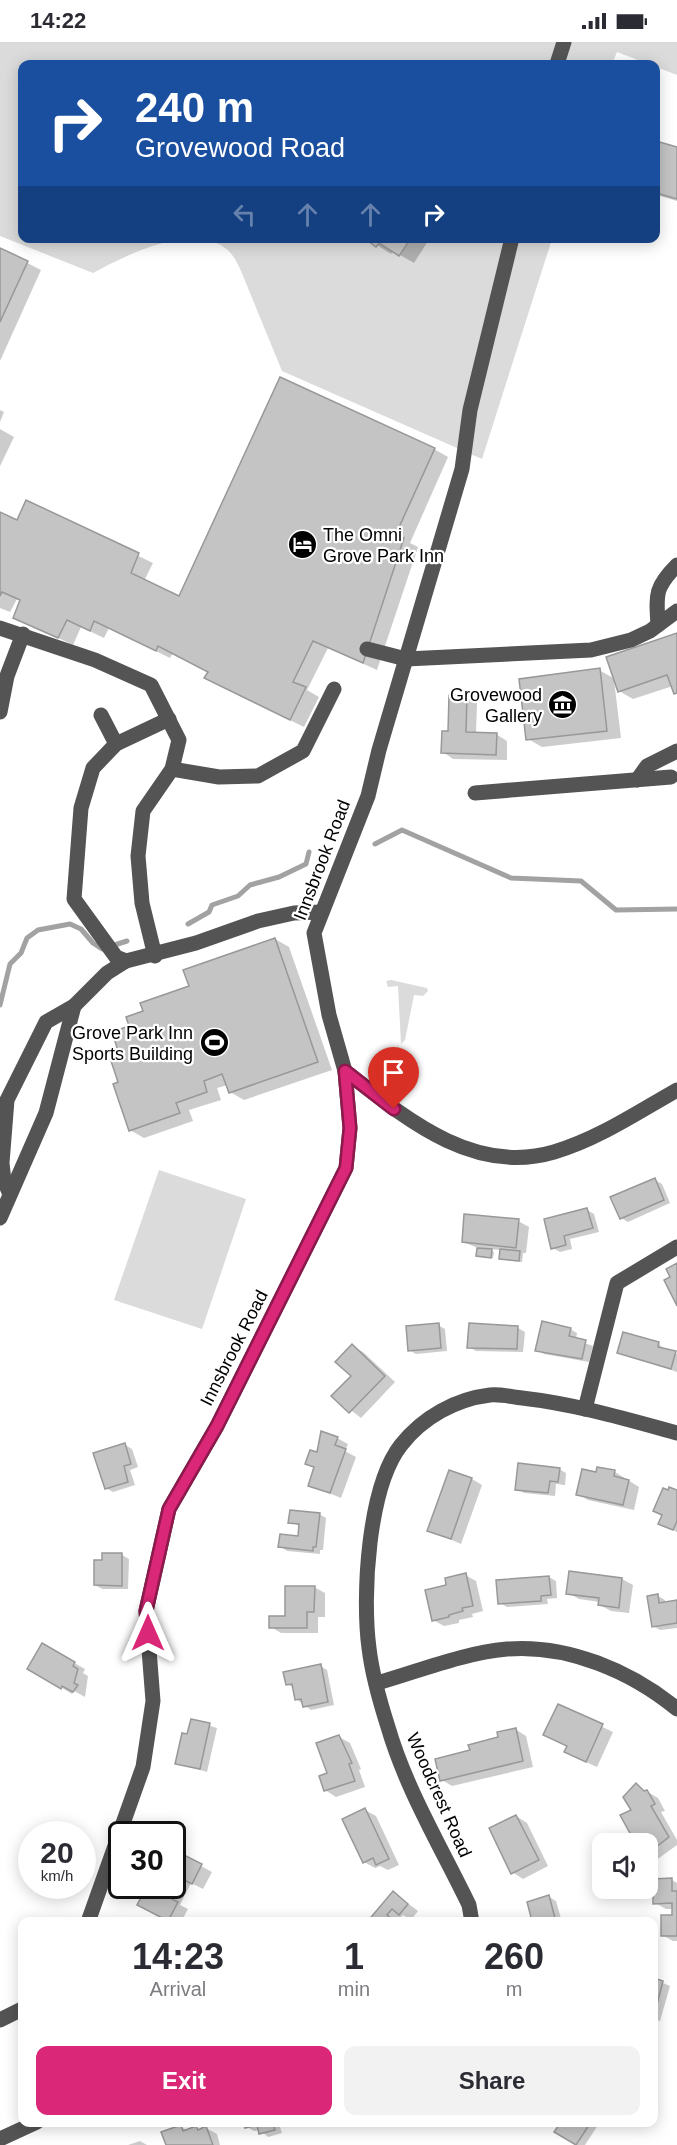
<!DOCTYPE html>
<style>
body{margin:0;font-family:Arial,sans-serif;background:#f2f2f3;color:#2b2b33;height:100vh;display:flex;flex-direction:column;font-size:22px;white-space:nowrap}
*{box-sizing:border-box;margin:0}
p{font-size:20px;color:#7c7c81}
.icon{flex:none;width:33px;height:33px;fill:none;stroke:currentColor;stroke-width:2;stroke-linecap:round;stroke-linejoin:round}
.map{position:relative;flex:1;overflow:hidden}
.side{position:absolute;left:18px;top:1875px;width:640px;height:210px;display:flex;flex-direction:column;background:#fff;border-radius:12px;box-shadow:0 3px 15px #0003}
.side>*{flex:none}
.guide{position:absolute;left:18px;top:18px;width:642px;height:183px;border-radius:12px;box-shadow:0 3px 15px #0003;background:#1a4fa0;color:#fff;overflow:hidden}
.buttons{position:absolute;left:592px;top:1791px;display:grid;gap:12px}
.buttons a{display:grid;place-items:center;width:66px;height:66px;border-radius:12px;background:#fff;box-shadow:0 3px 15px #0003;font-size:30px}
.speed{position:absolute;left:18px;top:1779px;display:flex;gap:12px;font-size:30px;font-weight:700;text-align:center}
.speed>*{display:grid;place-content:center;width:78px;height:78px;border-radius:50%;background:#fff;box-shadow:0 3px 15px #0003;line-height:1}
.speed small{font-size:15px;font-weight:400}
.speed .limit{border:3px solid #111;border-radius:9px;background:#fff;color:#111}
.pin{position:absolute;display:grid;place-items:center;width:51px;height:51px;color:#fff;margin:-62px -26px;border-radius:50% 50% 50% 0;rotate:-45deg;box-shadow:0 0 6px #0007}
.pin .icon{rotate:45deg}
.me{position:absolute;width:66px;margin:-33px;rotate:0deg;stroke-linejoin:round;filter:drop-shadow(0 0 4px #0008)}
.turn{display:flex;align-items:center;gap:21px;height:126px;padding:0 18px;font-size:27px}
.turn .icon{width:78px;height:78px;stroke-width:2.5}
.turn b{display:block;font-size:42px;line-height:51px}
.lanes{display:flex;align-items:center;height:57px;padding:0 18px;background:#0003;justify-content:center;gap:30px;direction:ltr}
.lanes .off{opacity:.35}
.eta{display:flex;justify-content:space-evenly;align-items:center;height:102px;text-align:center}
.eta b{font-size:36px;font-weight:700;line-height:42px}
.button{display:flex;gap:12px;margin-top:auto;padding:12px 18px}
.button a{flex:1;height:69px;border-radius:12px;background:#db2777;color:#fff;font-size:24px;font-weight:700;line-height:69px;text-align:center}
.button a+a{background:#f2f2f3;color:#2b2b33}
.status{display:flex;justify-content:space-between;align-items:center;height:42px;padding:0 30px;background:#fff;direction:ltr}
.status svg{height:16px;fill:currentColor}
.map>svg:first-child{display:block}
</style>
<div class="status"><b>14:22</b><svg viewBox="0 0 49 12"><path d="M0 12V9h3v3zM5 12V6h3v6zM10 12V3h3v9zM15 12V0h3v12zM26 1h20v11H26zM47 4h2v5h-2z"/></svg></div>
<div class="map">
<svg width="677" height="2103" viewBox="0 0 677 2103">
<rect width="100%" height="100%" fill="#fff"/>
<g fill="#dbdbdb">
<path d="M0 0H677V33L617 10 612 22H22V196L552 197 482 417 282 329 241 229C237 220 233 212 225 206 192 180 124 214 93 231L0 194Z"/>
<polygon points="391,938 427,946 428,949 423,954 414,953 405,998 401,1002 398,944 388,945 386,939"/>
<polygon points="159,1128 246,1157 202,1287 114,1258"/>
</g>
<g fill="#0003">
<polygon points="656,101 677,107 677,159 656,153"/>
<polygon points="366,196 430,196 414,221 393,209 391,212"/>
<polygon points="0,207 41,228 0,319"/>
<polygon points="0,368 4,370 0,380"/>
<polygon points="0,387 14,395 0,424"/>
<polygon points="434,407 448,415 410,501 418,505 377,628 328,606 307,648 319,655 304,685 220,644 209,630 173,611 170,616 109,586 104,596 81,585 73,603 15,575 21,559 17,557 10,570 0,566 0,472 18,480 27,460 153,521 144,539 179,556"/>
<polygon points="677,593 677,652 673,644 633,657 619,649 614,638 621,696 542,705 528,697 599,628 615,637"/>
<polygon points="467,655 477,661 476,692 496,692 507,699 507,718 453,717 443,710"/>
<polygon points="275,897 289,905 332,1028 244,1058 230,1050 228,1043 217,1046 221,1058 189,1068 193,1079 144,1096 130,1088 120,1041 121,1013 131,985 145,970"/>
<polygon points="655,1138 662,1142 670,1161 628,1180 621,1176"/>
<polygon points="587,1168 594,1172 599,1190 570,1197 572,1207 560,1210 553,1206"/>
<polygon points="518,1179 529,1185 526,1211 523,1211 522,1220 504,1218 501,1216 501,1208 488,1207 494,1210 493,1216 480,1215 477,1213 478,1206 463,1200"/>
<polygon points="438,1283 445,1287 447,1309 416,1312 409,1308"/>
<polygon points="518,1286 525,1290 523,1310 476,1309 469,1305"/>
<polygon points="570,1287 577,1291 576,1298 593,1304 589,1320 544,1312 537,1308"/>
<polygon points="624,1292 659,1302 665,1308 677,1312 677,1330 619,1310"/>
<polygon points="352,1304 363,1310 395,1340 361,1376 333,1354 353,1334"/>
<polygon points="337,1396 348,1402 345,1409 356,1415 341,1456 309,1443 316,1426 307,1421"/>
<polygon points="125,1403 132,1407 138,1425 130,1428 135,1443 113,1450 106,1446"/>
<polygon points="559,1427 566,1431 565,1443 556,1442 555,1454 524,1451 517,1447"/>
<polygon points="615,1430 639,1445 634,1468 588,1458 578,1452 597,1432"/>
<polygon points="472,1437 482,1443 461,1502 429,1488"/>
<polygon points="677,1451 677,1490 667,1485"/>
<polygon points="319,1472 326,1476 323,1508 320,1508 320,1512 287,1509 280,1504 299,1496 300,1484 290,1480"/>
<polygon points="122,1513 129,1517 128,1547 102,1547 95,1543 103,1519"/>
<polygon points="570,1531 622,1537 633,1543 629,1571 611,1569 600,1563 600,1560 579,1557 568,1551"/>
<polygon points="465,1533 476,1539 483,1569 472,1572 473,1575 459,1578 459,1581 444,1584 433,1578 448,1544"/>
<polygon points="549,1535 556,1539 557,1556 547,1557 548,1562 507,1565 500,1561"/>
<polygon points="314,1545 325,1551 325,1575 318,1575 318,1591 281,1591 271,1585 286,1575"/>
<polygon points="658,1554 665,1558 665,1561 677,1560 677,1586 660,1588 653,1584"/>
<polygon points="43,1603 85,1627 83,1631 88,1634 85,1655 74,1649 72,1652 29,1626"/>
<polygon points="320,1624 327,1628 334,1663 311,1668 296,1657 294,1646 287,1642"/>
<polygon points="558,1664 613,1690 597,1725 577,1716 569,1705"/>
<polygon points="192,1678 217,1686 207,1730 177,1721"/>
<polygon points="515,1687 526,1694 533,1725 452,1744 442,1738 471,1710"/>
<polygon points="339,1695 350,1701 361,1727 359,1728 365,1745 336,1755 325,1748"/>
<polygon points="636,1743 658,1756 665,1769 661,1770 677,1798 677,1803 655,1819 648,1815 648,1802 633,1768"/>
<polygon points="365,1768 376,1774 399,1823 388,1828 380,1824 375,1826 364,1820"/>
<polygon points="516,1774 527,1781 548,1824 523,1837 512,1830"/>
<polygon points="172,1808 212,1830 203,1847 191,1841 180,1863 188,1867 181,1880 171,1880 139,1862 149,1844 172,1844"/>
<polygon points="672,1838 677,1841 677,1899 673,1899 662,1893 673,1874 673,1867 666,1867 655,1861"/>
<polygon points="394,1851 418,1869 411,1878 403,1873 397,1880 369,1880"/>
<polygon points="549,1855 556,1859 562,1880 534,1880"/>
<polygon points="654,1937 670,1944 660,1979 654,1977"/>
<polygon points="245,2080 283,2080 279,2082 282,2091 268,2095 260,2088 254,2089 247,2085"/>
<polygon points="563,2080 600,2080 585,2103 577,2103 556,2090"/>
<polygon points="181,2085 187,2088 206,2086 217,2092 220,2103 168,2103"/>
<polygon points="140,2099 147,2103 128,2103"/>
</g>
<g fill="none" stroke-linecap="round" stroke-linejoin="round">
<g stroke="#a2a2a2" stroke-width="5">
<polyline points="375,802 402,788 511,836 581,839 616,868 677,867"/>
<polyline points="188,882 209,870 212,863 238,854 250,843 279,835 306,822 309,810"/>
<polyline points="0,963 10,922 21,911 27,896 38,888 70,882 81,887 93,901 102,907 127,899"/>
</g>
</g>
<g fill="#c4c4c4" stroke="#989898" stroke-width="1.5">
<polygon points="656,99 677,105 677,157 656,151"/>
<polygon points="364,196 411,196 399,214 379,201 376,205"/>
<polygon points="0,206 28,219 0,280"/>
<polygon points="280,335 435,406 396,492 404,496 363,621 313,599 293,640 306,645 290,678 204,636 208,630 158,604 156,609 94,579 90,589 67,578 58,596 13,576 20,558 2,550 0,554 0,470 17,478 26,458 139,511 131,531 179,554"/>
<polygon points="677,591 677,651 674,652 667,633 618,650 606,615"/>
<polygon points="600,626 607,689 526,698 519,637"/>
<polygon points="449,653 467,653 466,690 497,691 496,713 441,711 442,689 448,689"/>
<polygon points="275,896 318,1020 229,1051 222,1032 204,1039 207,1050 176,1061 180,1071 129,1089 113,1042 118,1040 110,1016 119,1012 112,990 129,984 126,975 143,969 140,961 189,944 183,928"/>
<polygon points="655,1136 664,1158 620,1177 610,1155"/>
<polygon points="587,1166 593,1186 564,1194 566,1203 551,1207 544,1177"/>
<polygon points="464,1172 519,1177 516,1206 462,1200"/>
<polygon points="477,1206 492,1207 491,1216 476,1214"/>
<polygon points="500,1207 520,1209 519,1219 499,1217"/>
<polygon points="677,1221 677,1264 664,1238 670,1235 666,1227"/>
<polygon points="542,1279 571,1286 569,1294 586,1298 582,1317 535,1309"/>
<polygon points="439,1281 441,1306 408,1309 406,1284"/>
<polygon points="469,1281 518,1284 517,1307 467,1306"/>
<polygon points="623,1290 659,1300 658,1305 676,1309 671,1327 617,1311"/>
<polygon points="352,1302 385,1334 349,1371 331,1354 351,1334 335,1320"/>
<polygon points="321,1389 338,1395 335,1403 346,1407 330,1451 308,1444 314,1425 305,1422 310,1408 317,1410"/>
<polygon points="125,1401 131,1422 124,1424 128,1440 105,1447 93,1411"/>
<polygon points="518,1421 560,1426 558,1440 550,1439 548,1451 515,1448"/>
<polygon points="597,1425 615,1428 614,1434 629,1438 623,1463 576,1453 582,1427 596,1430"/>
<polygon points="449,1428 472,1436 451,1497 427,1489"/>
<polygon points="669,1445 677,1448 677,1479 673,1488 658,1482 662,1473 653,1469 663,1446 668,1448"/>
<polygon points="290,1468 320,1471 316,1505 313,1505 313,1509 278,1505 280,1492 298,1494 299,1482 288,1481"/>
<polygon points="102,1511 122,1511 122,1544 94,1543 94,1518 102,1518"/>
<polygon points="569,1529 622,1536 619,1566 598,1563 599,1556 566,1552"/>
<polygon points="466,1531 473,1564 462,1566 463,1569 449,1573 449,1575 432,1579 425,1548 446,1543 445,1536"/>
<polygon points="549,1534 551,1553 541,1554 541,1559 498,1562 496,1538"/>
<polygon points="285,1544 315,1544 314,1570 307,1570 307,1586 269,1586 269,1574 285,1574"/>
<polygon points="658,1552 659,1561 677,1558 677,1581 652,1585 647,1554"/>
<polygon points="42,1601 75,1620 73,1624 78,1627 74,1641 78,1643 73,1650 62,1644 61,1647 27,1627"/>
<polygon points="321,1622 328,1660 303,1665 301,1657 295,1658 292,1642 286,1643 283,1630"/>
<polygon points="558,1662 603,1682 586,1720 564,1710 567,1704 543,1693"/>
<polygon points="191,1677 210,1681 200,1727 175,1722 182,1691 187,1692"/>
<polygon points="516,1686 523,1719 440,1739 435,1717 470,1708 468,1703 498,1695 497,1690"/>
<polygon points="339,1693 352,1721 349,1722 355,1739 324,1749 319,1734 327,1731 316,1701"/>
<polygon points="636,1741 644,1749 647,1748 655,1762 651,1764 669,1795 648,1811 648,1802 636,1802 620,1773 631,1768 623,1755"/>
<polygon points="365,1766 389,1817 376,1823 373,1816 363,1821 342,1777"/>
<polygon points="516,1773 539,1818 511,1832 489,1786"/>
<polygon points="172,1807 202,1822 192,1842 180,1836 170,1856 178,1860 168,1879 137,1863 147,1844 172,1844"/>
<polygon points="672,1836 672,1849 677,1849 677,1894 661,1894 661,1873 672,1873 672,1861 653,1862 653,1837"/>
<polygon points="393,1849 408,1862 399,1873 392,1867 387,1873 395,1880 367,1880"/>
<polygon points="549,1853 556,1880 530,1880 532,1879 527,1860"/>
<polygon points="654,1936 663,1939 654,1974"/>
<polygon points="244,2080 273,2080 275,2088 259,2092 257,2083 245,2086"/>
<polygon points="561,2080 591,2080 576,2103 554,2090"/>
<polygon points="181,2083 183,2089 196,2084 198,2088 206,2084 213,2103 166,2103 161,2090"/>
</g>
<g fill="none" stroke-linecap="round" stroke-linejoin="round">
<g stroke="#545454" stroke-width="15">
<polyline points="557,22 564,0"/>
<path d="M658 583C656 552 655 545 677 523"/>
<polyline points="0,586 95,618 151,643 179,698 172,727 143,769 138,814 142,861 155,914"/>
<polyline points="367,607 406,617 591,608 631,598 650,589 677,569"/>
<polyline points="0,670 7,634 23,592"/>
<polyline points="101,673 116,702"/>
<polyline points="172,727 219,735 258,734 303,709 334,647"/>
<polyline points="637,738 647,724 677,709"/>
<polyline points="475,751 671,735"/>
<polyline points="126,919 116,915 74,857 81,766 93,726 116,702 169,677"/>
<path d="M345 1029C404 1075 473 1134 554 1110 598 1097 638 1070 677 1048"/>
<polyline points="10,1152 4,1139 2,1121 7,1058 46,980 74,964 107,931 126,919 196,901 258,879 294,871 322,870"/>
<polyline points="0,1176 46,1071 74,964"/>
<polyline points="585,1367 617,1241 677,1205"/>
<path d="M377 1641C419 1629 463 1611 507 1607 567 1602 631 1629 677 1667"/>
<polyline points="88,1880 143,1725 153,1659 146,1569 169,1467 217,1384 346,1126 350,1086 345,1029 329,973 314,891 368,754 379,708 462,427 470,368 512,196"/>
<path d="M472 1880 469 1863C441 1805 406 1747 388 1685 380 1660 372 1632 369 1606 362 1554 368 1445 401 1403 423 1375 456 1357 490 1353 501 1352 512 1355 522 1356 575 1362 626 1377 677 1391"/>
<polyline points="0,1978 22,1967"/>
<polyline points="0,2097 37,2080"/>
</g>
</g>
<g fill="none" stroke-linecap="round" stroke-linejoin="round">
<defs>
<polyline id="route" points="148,1591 146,1569 169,1467 217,1384 346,1126 350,1086 345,1029 394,1067"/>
</defs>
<use href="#route" stroke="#8e194d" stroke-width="15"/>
<use href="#route" stroke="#db2777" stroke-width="10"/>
</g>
<defs>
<symbol id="hotel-disc" viewBox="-11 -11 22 22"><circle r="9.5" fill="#000" stroke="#fff"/><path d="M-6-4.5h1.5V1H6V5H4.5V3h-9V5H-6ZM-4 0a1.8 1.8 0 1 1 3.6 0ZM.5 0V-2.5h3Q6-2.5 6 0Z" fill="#fff"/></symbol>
<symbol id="museum-disc" viewBox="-11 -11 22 22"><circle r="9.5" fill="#000" stroke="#fff"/><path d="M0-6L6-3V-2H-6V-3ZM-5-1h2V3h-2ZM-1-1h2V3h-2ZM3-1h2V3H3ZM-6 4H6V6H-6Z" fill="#fff"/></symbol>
<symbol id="stadium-disc" viewBox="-11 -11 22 22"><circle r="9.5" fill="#000" stroke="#fff"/><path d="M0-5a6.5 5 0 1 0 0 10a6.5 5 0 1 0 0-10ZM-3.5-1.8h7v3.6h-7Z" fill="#fff"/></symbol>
</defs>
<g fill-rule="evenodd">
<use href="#hotel-disc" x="286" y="486" width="33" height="33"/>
<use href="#museum-disc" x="546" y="646" width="33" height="33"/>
<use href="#stadium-disc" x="198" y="984" width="33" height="33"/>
</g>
<g text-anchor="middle" stroke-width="4.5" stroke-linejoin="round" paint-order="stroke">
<g font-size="18" fill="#000" stroke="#fff" text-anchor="end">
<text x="323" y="499" text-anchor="start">The Omni<tspan x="323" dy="21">Grove Park Inn</tspan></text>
<text x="542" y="659">Grovewood<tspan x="542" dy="21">Gallery</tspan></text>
<text x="193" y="997">Grove Park Inn<tspan x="193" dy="21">Sports Building</tspan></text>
</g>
<g font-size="18" fill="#000" stroke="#fff">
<text transform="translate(322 818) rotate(-69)" y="6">Innsbrook Road</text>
<text transform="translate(234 1306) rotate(-63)" y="6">Innsbrook Road</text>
<text transform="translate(439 1753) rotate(66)" y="6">Woodcrest Road</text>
</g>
</g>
</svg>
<div class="buttons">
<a><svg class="icon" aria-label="sound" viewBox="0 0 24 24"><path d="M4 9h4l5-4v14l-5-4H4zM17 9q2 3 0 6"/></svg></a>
</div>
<div class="speed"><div>20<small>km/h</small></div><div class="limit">30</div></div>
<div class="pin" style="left:394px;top:1067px;background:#d93025"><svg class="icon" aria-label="arrive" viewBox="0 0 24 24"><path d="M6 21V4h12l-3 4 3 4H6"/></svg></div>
<svg class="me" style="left:148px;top:1591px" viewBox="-20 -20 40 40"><path d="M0-17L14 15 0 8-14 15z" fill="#db2777" stroke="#fff" stroke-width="4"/></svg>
<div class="guide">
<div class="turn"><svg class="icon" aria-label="right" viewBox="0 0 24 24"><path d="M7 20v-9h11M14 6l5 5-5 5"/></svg><div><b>240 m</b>Grovewood Road</div></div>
<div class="lanes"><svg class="icon off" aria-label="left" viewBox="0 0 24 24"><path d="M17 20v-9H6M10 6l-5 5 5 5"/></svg><svg class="icon off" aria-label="ahead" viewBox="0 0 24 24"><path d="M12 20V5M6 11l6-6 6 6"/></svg><svg class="icon off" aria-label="ahead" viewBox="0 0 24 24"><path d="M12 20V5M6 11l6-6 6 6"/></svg><svg class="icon" aria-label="right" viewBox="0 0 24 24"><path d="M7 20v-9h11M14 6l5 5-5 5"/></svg></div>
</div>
<section class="side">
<div class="eta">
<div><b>14:23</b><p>Arrival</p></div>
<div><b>1</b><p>min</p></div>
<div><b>260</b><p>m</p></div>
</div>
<div class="button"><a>Exit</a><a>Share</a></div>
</section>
</div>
